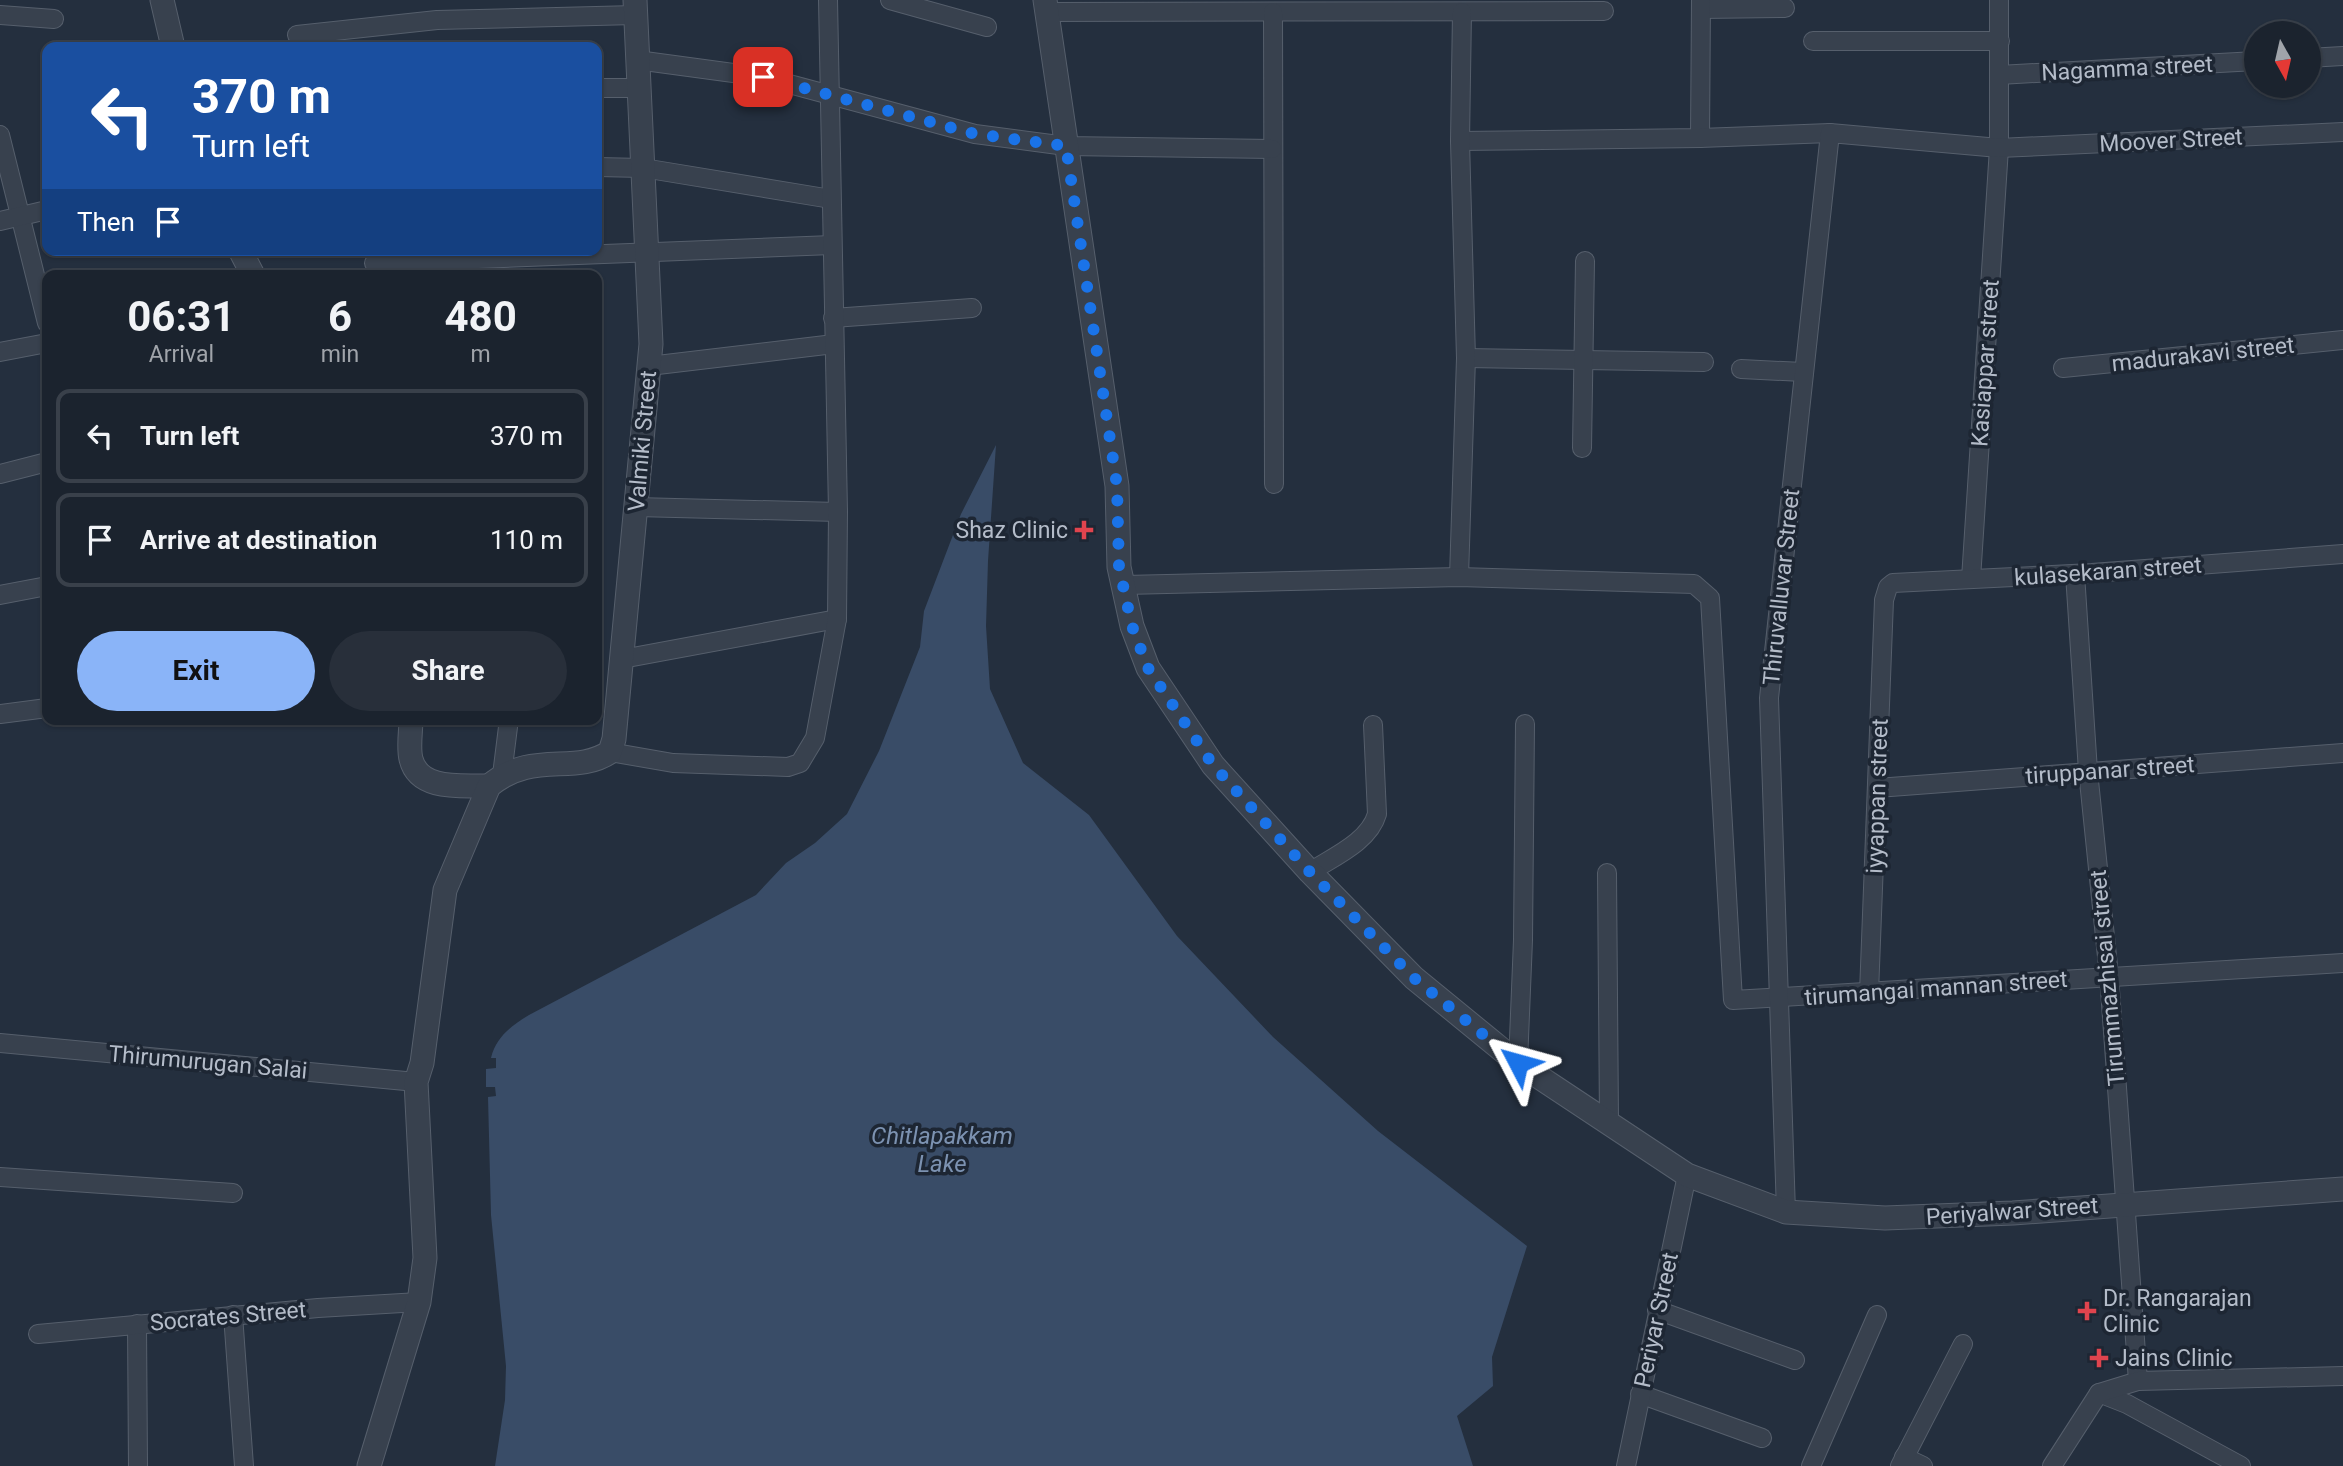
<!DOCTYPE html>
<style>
body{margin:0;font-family:Roboto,sans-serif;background:#282f3a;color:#f1f3f6;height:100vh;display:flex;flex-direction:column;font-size:26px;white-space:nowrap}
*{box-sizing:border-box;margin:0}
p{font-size:23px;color:#a0a4aa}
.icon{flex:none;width:38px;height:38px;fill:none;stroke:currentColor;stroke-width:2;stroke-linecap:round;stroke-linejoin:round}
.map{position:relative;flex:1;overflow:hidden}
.drawer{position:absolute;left:42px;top:270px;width:560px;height:455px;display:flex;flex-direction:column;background:#1b232e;border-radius:14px;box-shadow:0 2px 5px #0004,0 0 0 2px #39404a}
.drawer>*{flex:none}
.top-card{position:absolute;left:42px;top:42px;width:560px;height:214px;border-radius:14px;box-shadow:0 2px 5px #0004,0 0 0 2px #39404a;background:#1a4fa0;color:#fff;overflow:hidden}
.needle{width:46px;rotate:172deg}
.tools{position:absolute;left:2244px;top:21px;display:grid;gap:14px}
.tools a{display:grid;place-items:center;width:77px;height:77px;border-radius:50%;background:#1b232e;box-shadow:0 2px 5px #0004,0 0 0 2px #39404a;font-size:35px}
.pin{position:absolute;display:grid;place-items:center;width:60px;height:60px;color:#fff;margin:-30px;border-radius:14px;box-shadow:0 4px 10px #0006}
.me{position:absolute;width:77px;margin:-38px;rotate:309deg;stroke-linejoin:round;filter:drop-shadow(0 0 5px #0008)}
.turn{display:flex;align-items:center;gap:24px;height:147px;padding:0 35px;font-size:32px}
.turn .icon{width:91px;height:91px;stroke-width:2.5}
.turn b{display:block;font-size:49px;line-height:60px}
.then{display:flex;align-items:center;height:66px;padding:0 35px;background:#0003;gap:14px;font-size:26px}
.eta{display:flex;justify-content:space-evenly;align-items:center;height:119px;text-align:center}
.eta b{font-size:42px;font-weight:700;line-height:49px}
.action{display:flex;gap:14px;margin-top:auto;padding:14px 35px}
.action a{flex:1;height:80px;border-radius:42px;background:#8ab4f8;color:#111;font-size:28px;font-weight:700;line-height:80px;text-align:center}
.action a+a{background:#282f3a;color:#f1f3f6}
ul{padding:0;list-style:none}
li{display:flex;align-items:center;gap:21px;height:94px;margin:0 14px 10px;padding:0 21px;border:4px solid #39404a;border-radius:14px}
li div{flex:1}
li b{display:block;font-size:26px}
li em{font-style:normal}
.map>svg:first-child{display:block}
</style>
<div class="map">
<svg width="2343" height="1466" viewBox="0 0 2343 1466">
<rect width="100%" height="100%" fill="#242f3e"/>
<path fill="#394c67" d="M996 445 988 561 986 626 990 689 1023 763 1089 815 1177 936 1273 1037 1378 1131 1527 1246 1492 1357 1493 1386 1457 1416 1473 1466H495L505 1400 506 1366 491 1215 488 1097 496 1096 495 1087H486V1069L496 1068V1058H491C496 1037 511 1026 529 1015L756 895 786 863 815 843 847 814 879 751 920 647 924 611 961 514Z"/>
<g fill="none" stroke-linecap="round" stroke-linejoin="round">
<defs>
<g id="minor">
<polyline points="890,0 987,27"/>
<polyline points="1701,9 1785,8"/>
<polyline points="1046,12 1604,11"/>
<polyline points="1273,12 1274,484"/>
<polyline points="0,15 54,19"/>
<polyline points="297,35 437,20 635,15"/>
<polyline points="1813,41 2000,41"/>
<polyline points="2308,58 2343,56"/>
<polyline points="637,60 763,77 975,134 1066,146 1272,149"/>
<polyline points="1999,75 2256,61"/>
<polyline points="597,88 639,88"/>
<polyline points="0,135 47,323"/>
<polyline points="1700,138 1701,0"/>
<polyline points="1460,141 1700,138 1830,133"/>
<polyline points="597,167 643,168 831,199"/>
<polyline points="0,221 47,210"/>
<polyline points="374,263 832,245"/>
<polyline points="833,318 972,308"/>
<polyline points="0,352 47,343"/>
<polyline points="1466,358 1704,362"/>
<polyline points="649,366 834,344"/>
<polyline points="2063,368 2343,340"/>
<polyline points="1741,369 1803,372"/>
<polyline points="1582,448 1585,261"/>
<polyline points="0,474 47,462"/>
<polyline points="636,507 838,512"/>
<polyline points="2075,574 2088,771 2109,976 2138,1381"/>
<polyline points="1459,577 1466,358 1460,141 1462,12"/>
<polyline points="1971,579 1999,148 1999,0"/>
<polyline points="1125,585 1459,577 1694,584 1710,598 1733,1000 2343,963"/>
<polyline points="0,595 47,586"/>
<polyline points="622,659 837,619"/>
<polyline points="0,714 47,708"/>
<polyline points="610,752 673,763 788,767 800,763 815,738 837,619 838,512 828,0"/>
<polyline points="502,775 509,719"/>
<polyline points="1877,788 2343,753"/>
<path d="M1310 872C1333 857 1369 842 1377 814L1373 725"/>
<polyline points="1607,873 1609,1121"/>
<polyline points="1869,993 1884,600 1888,587 1893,583 2092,573 2343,554"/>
<polyline points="0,1043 416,1082"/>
<polyline points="1518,1063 1523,940 1525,724"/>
<polyline points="0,1177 233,1193"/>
<polyline points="1786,1212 1769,698 1830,133 1999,148 2343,132"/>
<polyline points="1657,1310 1795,1360"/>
<polyline points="233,1315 244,1466"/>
<polyline points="137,1324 138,1466"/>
<polyline points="38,1334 318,1308 419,1302"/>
<polyline points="2099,1393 2127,1404 2241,1466"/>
<polyline points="1640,1394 1762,1438"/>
<polyline points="1904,1457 1923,1466"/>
<polyline points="1626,1466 1687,1175"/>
<polyline points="1811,1466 1877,1315"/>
<polyline points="1900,1466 1963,1344"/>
<polyline points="2052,1466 2099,1393 2138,1381 2343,1376"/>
</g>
<g id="tertiary">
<polyline points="162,0 173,47"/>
<polyline points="1045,0 1117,486 1119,567 1132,626 1148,668 1213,765 1310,872 1414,978 1518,1063 1687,1175 1786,1212 1885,1218 2013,1213 2343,1189"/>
<polyline points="240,250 253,275"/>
<path d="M411 719C411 731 408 747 411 759 419 792 464 785 489 786"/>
<path d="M369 1466 419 1302 425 1258 416 1082 422 1063 445 890 489 786C533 749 574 776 610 752L614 739 651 344 635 0"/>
</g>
</defs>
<use href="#minor" stroke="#565f6c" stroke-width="20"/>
<use href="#tertiary" stroke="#565f6c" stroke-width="25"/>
<use href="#minor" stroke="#38414e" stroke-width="18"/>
<use href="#tertiary" stroke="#38414e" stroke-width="23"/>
</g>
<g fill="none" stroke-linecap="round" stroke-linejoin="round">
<polyline stroke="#1a73e8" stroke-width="12" stroke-dasharray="0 21.6" points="763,77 975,134 1066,146 1117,486 1119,567 1132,626 1148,668 1213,765 1310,872 1414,978 1518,1063"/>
</g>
<g fill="#e0444e" stroke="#1d2633" stroke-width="2.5">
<path d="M1080.5 519.5h7v7h7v7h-7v7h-7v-7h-7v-7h7z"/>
<path d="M2083.5 1300.5h7v7h7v7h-7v7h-7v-7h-7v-7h7z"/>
<path d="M2095.5 1347.5h7v7h7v7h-7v7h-7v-7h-7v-7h7z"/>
</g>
<g text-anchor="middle" stroke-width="7" stroke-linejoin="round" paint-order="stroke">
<g font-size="23" fill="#b4bcc9" stroke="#1d2633">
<text transform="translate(2127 68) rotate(-3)" y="8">Nagamma street</text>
<text transform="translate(2171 140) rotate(-3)" y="8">Moover Street</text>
<text transform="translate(2203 354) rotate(-6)" y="8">madurakavi street</text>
<text transform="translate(1985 363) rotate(-86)" y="8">Kasiappar street</text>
<text transform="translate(642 441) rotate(-85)" y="8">Valmiki Street</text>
<text transform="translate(2108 571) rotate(-4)" y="8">kulasekaran street</text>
<text transform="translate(1781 587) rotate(-84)" y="8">Thiruvalluvar Street</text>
<text transform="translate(2110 770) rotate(-4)" y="8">tiruppanar street</text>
<text transform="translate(1877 796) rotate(-88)" y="8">iyyappan street</text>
<text transform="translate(2107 978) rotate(-95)" y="8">Tirummazhisai street</text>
<text transform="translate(1936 988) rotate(-4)" y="8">tirumangai mannan street</text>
<text transform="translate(208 1062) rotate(5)" y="8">Thirumurugan Salai</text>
<text transform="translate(2012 1211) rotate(-4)" y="8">Periyalwar Street</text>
<text transform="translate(228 1316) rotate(-5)" y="8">Socrates Street</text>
<text transform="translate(1656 1320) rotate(-78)" y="8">Periyar Street</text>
</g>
<g font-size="23" fill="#b4bcc9" stroke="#1d2633" text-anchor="start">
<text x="1068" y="538" text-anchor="end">Shaz Clinic</text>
<text x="2103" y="1306">Dr. Rangarajan<tspan x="2103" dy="26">Clinic</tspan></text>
<text x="2115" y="1366">Jains Clinic</text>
</g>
<g font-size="24" font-style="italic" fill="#7c92b1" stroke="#1d2633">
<text x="942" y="1144">Chitlapakkam<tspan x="942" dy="28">Lake</tspan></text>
</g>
</g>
</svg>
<div class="tools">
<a><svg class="needle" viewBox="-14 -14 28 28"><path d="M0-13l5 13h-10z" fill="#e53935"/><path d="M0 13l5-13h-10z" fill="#a0a4aa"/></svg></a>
</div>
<div class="pin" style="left:763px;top:77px;background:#d93025"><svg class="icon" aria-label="arrive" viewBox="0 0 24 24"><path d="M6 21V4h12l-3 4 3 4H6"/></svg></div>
<svg class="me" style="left:1518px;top:1063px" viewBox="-20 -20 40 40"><path d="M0-17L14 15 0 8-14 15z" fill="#1a73e8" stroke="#fff" stroke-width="4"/></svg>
<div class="top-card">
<div class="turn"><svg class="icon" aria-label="left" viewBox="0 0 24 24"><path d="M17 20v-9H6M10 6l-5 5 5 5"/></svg><div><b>370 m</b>Turn left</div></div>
<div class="then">Then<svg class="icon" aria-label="arrive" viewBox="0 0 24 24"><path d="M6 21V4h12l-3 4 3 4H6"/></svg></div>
</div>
<section class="drawer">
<div class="eta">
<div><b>06:31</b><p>Arrival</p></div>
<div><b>6</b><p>min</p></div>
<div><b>480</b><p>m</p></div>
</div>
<ul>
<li><svg class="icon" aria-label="left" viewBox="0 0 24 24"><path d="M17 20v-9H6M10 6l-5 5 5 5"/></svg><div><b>Turn left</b></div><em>370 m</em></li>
<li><svg class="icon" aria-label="arrive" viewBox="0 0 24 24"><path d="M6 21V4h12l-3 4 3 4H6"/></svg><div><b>Arrive at destination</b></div><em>110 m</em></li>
</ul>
<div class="action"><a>Exit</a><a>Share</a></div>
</section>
</div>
